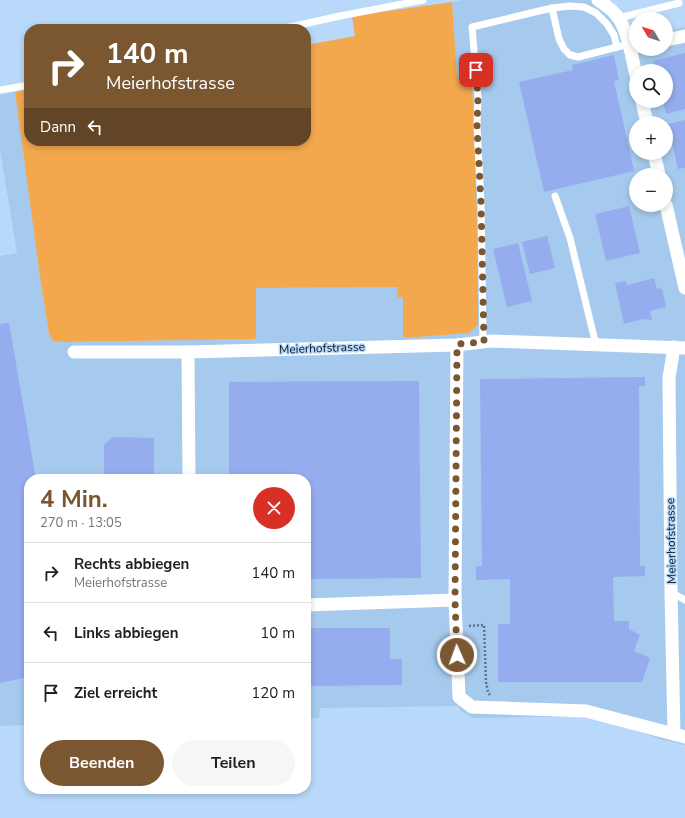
<!DOCTYPE html>
<html lang="de">
<meta charset="utf-8">
<style>
body{margin:0;font-family:"Nunito Sans",sans-serif;background:#f6f6f6;color:#202124;height:100vh;display:flex;flex-direction:column;font-size:15px;white-space:nowrap}
*{box-sizing:border-box;margin:0}
p{font-size:13px;color:#757577}
.icon{flex:none;width:22px;height:22px;fill:none;stroke:currentColor;stroke-width:2;stroke-linecap:round;stroke-linejoin:round}
.map{position:relative;flex:1;overflow:hidden}
.sheet{position:absolute;left:24px;top:474px;width:287px;height:320px;display:flex;flex-direction:column;background:#fff;border-radius:16px;box-shadow:0 2px 6px #0003}
.sheet>*{flex:none}
.top-card{position:absolute;left:24px;top:24px;width:287px;height:122px;border-radius:16px;box-shadow:0 2px 6px #0003;background:#7a5730;color:#fff;overflow:hidden}
.needle{width:26px;rotate:309deg}
.buttons{position:absolute;left:629px;top:12px;display:grid;gap:8px}
.buttons a{display:grid;place-items:center;width:44px;height:44px;border-radius:50%;background:#fff;box-shadow:0 2px 6px #0003;font-size:20px}
.pin{position:absolute;display:grid;place-items:center;width:34px;height:34px;color:#fff;margin:-17px;border-radius:8px;box-shadow:0 2px 6px #0006}
.me{position:absolute;width:44px;margin:-22px;rotate:358deg;stroke-linejoin:round;filter:drop-shadow(0 0 3px #0008)}
.turn{display:flex;align-items:center;gap:14px;height:84px;padding:0 16px;font-size:18px}
.turn .icon{width:52px;height:52px;stroke-width:2.5}
.turn b{display:block;font-size:28px;line-height:34px}
.then{display:flex;align-items:center;height:38px;padding:0 16px;background:#0003;gap:8px;font-size:15px}
.round{display:grid;place-items:center;flex:none;width:42px;height:42px;border-radius:21px;background:#f6f6f6}
.summary{display:flex;align-items:center;justify-content:space-between;height:68px;padding:0 16px}
h1{font-size:24px;font-weight:700;line-height:30px;color:#7a5730}
.cta{display:flex;gap:8px;margin-top:auto;padding:8px 16px}
.cta a{flex:1;height:46px;border-radius:24px;background:#7a5730;color:#fff;font-size:16px;font-weight:700;line-height:46px;text-align:center}
.cta a+a{background:#f6f6f6;color:#202124}
ul{padding:0;list-style:none}
li{display:flex;align-items:center;gap:12px;height:60px;padding:0 16px;border-top:1px solid #e0e0e0}
li div{flex:1}
li b{display:block;font-size:15px}
li em{font-style:normal}
.map>svg:first-child{display:block}
</style>
<div class="map">
<svg width="685" height="818" viewBox="0 0 685 818">
<rect width="100%" height="100%" fill="#b8d9fa"/>
<path fill="#a5caed" fill-rule="evenodd" d="M464 0H610L614 3 622 15 633 27 636 29V49H666V31L685 27V745L660 739 615 723 581 717H537L473 718 462 712 458 706 320 708 319 718H306V479H29V725L0 726V256L17 253 0 150V95L15 92 40 277 49 334 53 341 62 342 255 339 256 336V288L398 287 403 297V331L405 338 469 333 478 325 476 178 472 82 460 81 457 75 452 2ZM636 71H666V101H636ZM636 123H666V153H636ZM636 175H666V205H636Z"/>
<path fill="#f3a84e" d="M452 2 457 75 460 81 472 82C476 163 478 244 478 325L469 333 405 338 403 335V297H397L398 287 256 288V337L255 339 62 342 53 341 49 334 40 277 15 92 29 89V141H306V45L355 36 352 16Z"/>
<g fill="#95adee">
<polygon points="685,53 685,109 666,114 663,101 666,101 666,71 656,71 653,61"/>
<polygon points="614,55 619,80 614,81 634,171 544,192 519,82 573,70 572,65"/>
<polygon points="685,120 685,168 678,169 668,124"/>
<polygon points="629,206 640,253 606,261 595,214"/>
<polygon points="547,236 555,268 530,274 522,242"/>
<polygon points="518,243 532,301 507,307 493,249"/>
<polygon points="654,278 657,289 662,288 666,307 650,311 652,320 643,319 624,324 615,283 626,281 627,285"/>
<polygon points="9,323 36,479 29,479 29,677 0,683 0,324"/>
<polygon points="645,377 645,386 639,386 640,566 645,566 645,576 613,577 614,621 629,621 629,629 640,635 634,651 650,658 642,682 498,682 498,624 510,624 510,579 476,580 476,566 482,566 480,379"/>
<polygon points="419,381 421,578 306,579 306,479 229,479 229,382"/>
<polygon points="113,437 154,438 154,479 104,479 104,445"/>
<polygon points="306,628 390,628 390,659 402,659 402,685 306,686"/>
</g>
<g fill="none" stroke-linecap="round" stroke-linejoin="round">
<polyline stroke="#5a758f" stroke-width="2.5" stroke-dasharray="2 2" stroke-linecap="butt" points="469,626 484,625 486,682 488,692 490,695"/>
<g stroke="#fff" stroke-width="7">
<polyline points="552,8 559,39 564,49 570,55 578,57 621,46"/>
<polyline points="619,18 679,3"/>
<polyline points="281,29 340,16 423,0"/>
<polyline points="0,90 29,85"/>
<polyline points="555,196 570,238 596,345"/>
<polyline points="483,342 481,203 477,126 478,98 472,27 552,8 570,6 584,7 596,13 607,24 614,35 617,47"/>
<polyline points="671,592 685,600"/>
</g>
<g stroke="#fff" stroke-width="13">
<path d="M598 0C620 14 624 24 630 48L636 47"/>
<polyline points="666,40 685,36"/>
<polyline points="630,48 636,75"/>
<polyline points="642,101 647,123"/>
<polyline points="654,153 659,175"/>
<polyline points="666,205 685,288"/>
<polyline points="457,345 455,600 459,697 472,707 586,711 685,737"/>
<polyline points="74,352 188,352"/>
<polyline points="189,479 188,352 457,345 491,341 685,348"/>
<polyline points="306,605 455,600"/>
<polyline points="674,734 671,592 669,378 674,347"/>
</g>
</g>
<g fill="none" stroke-linecap="round" stroke-linejoin="round">
<polyline stroke="#7a5730" stroke-width="7" stroke-dasharray="0 12.6" points="457,655 455,600 457,344 484,342 481,203 477,126 478,98 476,70"/>
</g>
<g text-anchor="middle" stroke-width="3" stroke-linejoin="round" paint-order="stroke">
<g font-size="12" fill="#02162a" stroke="#b8d9fa">
<text transform="translate(322 348) rotate(-2)" y="4">Meierhofstrasse</text>
<text transform="translate(671 541) rotate(-91)" y="4">Meierhofstrasse</text>
</g>
</g>
</svg>
<div class="buttons">
<a><svg class="needle" viewBox="-14 -14 28 28"><path d="M0-13l5 13h-10z" fill="#e53935"/><path d="M0 13l5-13h-10z" fill="#757577"/></svg></a>
<a><svg class="icon" aria-label="search" viewBox="0 0 24 24"><circle cx="10" cy="10" r="6"/><path d="M15 15l6 6"/></svg></a>
<a>+</a>
<a>−</a>
</div>
<div class="pin" style="left:476px;top:70px;background:#d93025"><svg class="icon" aria-label="arrive" viewBox="0 0 24 24"><path d="M6 21V4h12l-3 4 3 4H6"/></svg></div>
<svg class="me" style="left:457px;top:655px" viewBox="-20 -20 40 40"><circle r="17" fill="#7a5730" stroke="#fff" stroke-width="3"/><path d="M0-11L8 9 0 5-8 9z" fill="#fff"/></svg>
<div class="top-card">
<div class="turn"><svg class="icon" aria-label="right" viewBox="0 0 24 24"><path d="M7 20v-9h11M14 6l5 5-5 5"/></svg><div><b>140 m</b>Meierhofstrasse</div></div>
<div class="then">Dann<svg class="icon" aria-label="left" viewBox="0 0 24 24"><path d="M17 20v-9H6M10 6l-5 5 5 5"/></svg></div>
</div>
<section class="sheet">
<div class="summary"><div><h1>4 Min.</h1><p>270 m · 13:05</p></div><a class="round" style="background:#d93025;color:#fff"><svg class="icon" aria-label="close" viewBox="0 0 24 24"><path d="M6 6l12 12M18 6L6 18"/></svg></a></div>
<ul>
<li><svg class="icon" aria-label="right" viewBox="0 0 24 24"><path d="M7 20v-9h11M14 6l5 5-5 5"/></svg><div><b>Rechts abbiegen</b><p>Meierhofstrasse</p></div><em>140 m</em></li>
<li><svg class="icon" aria-label="left" viewBox="0 0 24 24"><path d="M17 20v-9H6M10 6l-5 5 5 5"/></svg><div><b>Links abbiegen</b></div><em>10 m</em></li>
<li><svg class="icon" aria-label="arrive" viewBox="0 0 24 24"><path d="M6 21V4h12l-3 4 3 4H6"/></svg><div><b>Ziel erreicht</b></div><em>120 m</em></li>
</ul>
<div class="cta"><a>Beenden</a><a>Teilen</a></div>
</section>
</div>
